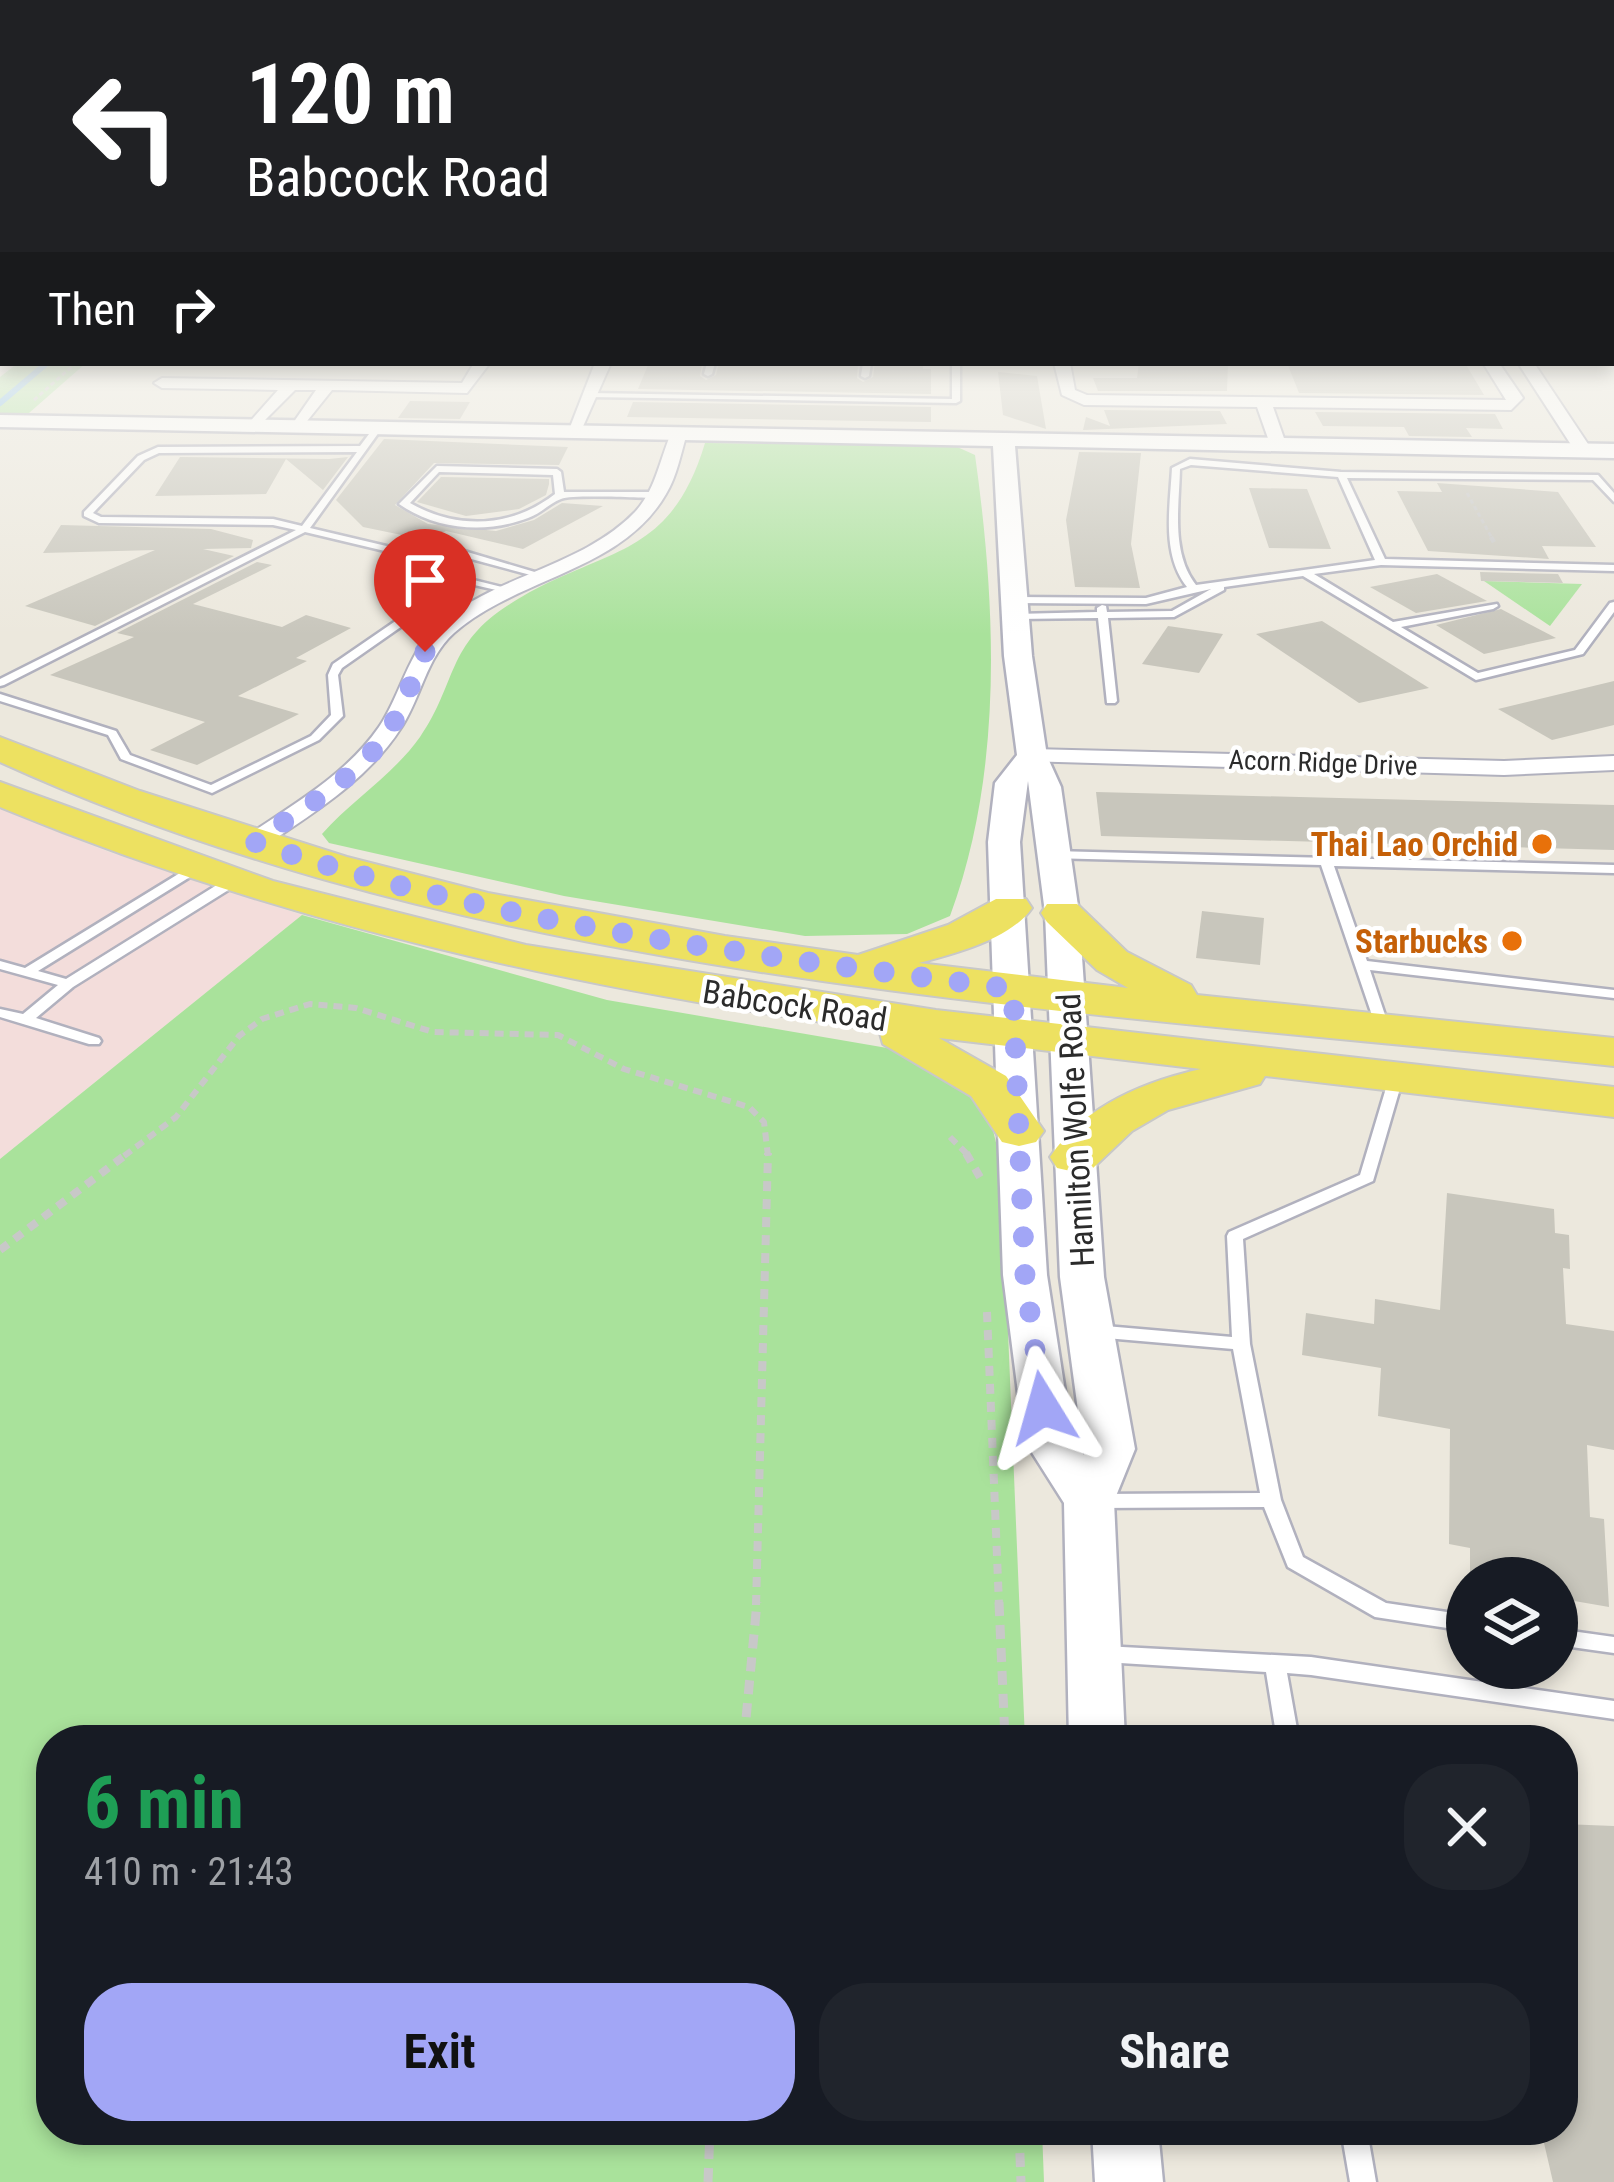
<!DOCTYPE html>
<meta charset="utf-8">
<style>
body{margin:0;font-family:"Roboto Condensed",sans-serif;background:#20242c;color:#f1f3f6;height:100vh;display:flex;flex-direction:column;font-size:45px;white-space:nowrap}
*{box-sizing:border-box;margin:0}
p{font-size:39px;color:#9ea1a6}
.icon{flex:none;width:66px;height:66px;fill:none;stroke:currentColor;stroke-width:2;stroke-linecap:round;stroke-linejoin:round}
.map{position:relative;flex:1;overflow:hidden}
.details{position:absolute;left:36px;top:1725px;width:1542px;height:420px;display:flex;flex-direction:column;background:#171b24;border-radius:48px;box-shadow:0 6px 18px #0003}
.details>*{flex:none}
.banner{position:absolute;left:0px;top:0px;width:1614px;height:366px;box-shadow:0 6px 18px #0003;background:#202124;color:#fff;overflow:hidden}
.controls{position:absolute;left:1446px;top:1557px;display:grid;gap:24px}
.controls a{display:grid;place-items:center;width:132px;height:132px;border-radius:50%;background:#171b24;box-shadow:0 6px 18px #0003;font-size:60px}
.pin{position:absolute;display:grid;place-items:center;width:102px;height:102px;color:#fff;margin:-123px -51px;border-radius:50% 50% 50% 0;rotate:-45deg;box-shadow:0 0 12px #0007}
.pin .icon{rotate:45deg}
.me{position:absolute;width:132px;margin:-66px;rotate:352deg;stroke-linejoin:round;filter:drop-shadow(0 0 9px #0008)}
.turn{display:flex;align-items:center;gap:42px;height:252px;padding:0 48px;font-size:54px}
.turn .icon{width:156px;height:156px;stroke-width:2.5}
.turn b{display:block;font-size:84px;line-height:102px}
.then{display:flex;align-items:center;height:114px;padding:0 48px;background:#0003;gap:24px;font-size:45px}
.round{display:grid;place-items:center;flex:none;width:126px;height:126px;border-radius:48px;background:#20242c}
.headline{display:flex;align-items:center;justify-content:space-between;height:204px;padding:0 48px}
h1{font-size:72px;font-weight:700;line-height:90px;color:#1e9e55}
.action{display:flex;gap:24px;margin-top:auto;padding:24px 48px}
.action a{flex:1;height:138px;border-radius:48px;background:#a2a6f6;color:#111;font-size:48px;font-weight:700;line-height:138px;text-align:center}
.action a+a{background:#20242c;color:#f1f3f6}
.map>svg:first-child{display:block}
</style>
<div class="map">
<svg width="1614" height="2182" viewBox="0 0 1614 2182">
<rect width="100%" height="100%" fill="#ece8dd"/>
<polygon fill="#f3dddb" points="0,809 109,852 302,915 0,1159"/>
<g fill="#a9e29b">
<polygon points="18,363 86,363 29,413 0,413 0,377"/>
<path d="M705 443 955 446 975 455C996 605 1004 770 950 916L907 934 805 936 564 896 329 843 322 834C352 800 394 774 420 737 457 684 446 644 510 604 601 546 669 563 705 443Z"/>
<polygon points="1484,581 1582,584 1550,626"/>
<polygon points="302,915 607,1000 893,1049 969,1088 991,1122 1001,1163 1025,1740 51,1740 51,2130 1042,2130 1044,2182 0,2182 0,1159"/>
</g>
<g fill="none" stroke-linecap="round" stroke-linejoin="round">
<polyline stroke="#73baec" stroke-width="6" points="0,403 47,363"/>
</g>
<g fill="#c8c6bc">
<polygon points="660,363 702,363 700,376 706,380 716,375 719,363 858,363 857,378 863,382 873,377 875,363 923,363 923,369 931,369 931,394 638,389 648,365"/>
<polygon points="1139,363 1228,363 1227,391 1098,391 1093,378 1137,378"/>
<polygon points="1287,363 1465,363 1484,395 1299,393"/>
<polygon points="998,372 1037,376 1046,429 1003,415"/>
<polygon points="410,401 470,402 460,419 398,418"/>
<polygon points="633,402 931,407 931,422 627,417"/>
<polygon points="1104,410 1220,411 1227,424 1083,430 1086,417 1110,426"/>
<polygon points="1315,412 1495,414 1503,429 1466,428 1472,437 1409,436 1404,427 1323,426"/>
<polygon points="384,439 568,447 559,465 434,463 395,505 428,524 496,531 534,520 562,503 603,506 523,549 446,531 426,540 363,527 336,500"/>
<polygon points="1079,452 1141,453 1131,544 1140,588 1075,587 1066,520"/>
<polygon points="180,457 329,459 348,457 323,490 286,459 266,494 155,496"/>
<polygon points="441,477 549,479 549,484 546,495 519,509 466,516 417,502"/>
<polygon points="1437,483 1558,492 1596,547 1542,546 1549,559 1428,551 1397,491 1442,492"/>
<polygon points="1249,488 1307,489 1331,549 1269,548"/>
<polygon points="61,525 211,529 253,540 251,548 203,549 234,556 95,626 25,606 155,550 43,553"/>
<polygon points="257,562 272,565 193,604 282,627 306,615 351,628 296,658 307,661 238,696 299,714 197,765 150,750 205,722 50,675 134,637 117,633"/>
<polygon points="1480,572 1558,574 1563,583 1481,581"/>
<polygon points="1437,574 1487,601 1416,613 1370,587"/>
<polygon points="1501,609 1556,638 1484,654 1436,625"/>
<polygon points="1322,621 1429,688 1359,703 1256,634"/>
<polygon points="1168,626 1223,634 1199,673 1142,664"/>
<polygon points="1614,681 1614,725 1552,740 1498,709"/>
<polygon points="1096,792 1614,805 1614,850 1101,836"/>
<polygon points="1202,911 1264,918 1260,965 1196,958"/>
<polygon points="1447,1193 1554,1209 1555,1233 1569,1235 1570,1269 1563,1268 1566,1324 1614,1331 1614,1450 1587,1445 1590,1517 1604,1519 1609,1607 1557,1598 1557,1578 1470,1578 1470,1548 1449,1544 1450,1429 1378,1416 1381,1368 1302,1355 1306,1313 1374,1324 1375,1299 1440,1310"/>
<polygon points="1563,1824 1614,1826 1614,2182 1553,2182 1541,2130 1563,2130"/>
</g>
<g fill="none" stroke-linecap="round" stroke-linejoin="round">
<defs>
<g id="service">
<rect x="0" y="334" width="3" height="4"/>
<polygon points="3,354 3,359 0,360 0,355"/>
<polygon points="707,363 715,363 712,374 708,376 704,374"/>
<polygon points="863,363 871,363 869,376 865,378 861,376"/>
<polygon points="952,363 960,363 960,401 956,403 590,397 586,395 590,393 952,399"/>
<path d="M375 426 382 428 310 528 416 553 464 551 538 573V577L464 557 419 559 415 563 421 567 510 589 505 592 448 579 414 604 405 624 342 668 338 675 343 716 319 740 212 793 121 759 108 735 0 701V694L116 731 130 755 211 785 311 736 331 715 328 675 333 664 397 620 406 600 439 577C426 574 414 572 404 564L410 557 305 532 4 685 0 686V679L296 530 273 525 99 523 84 516V512L138 456 158 447 360 446ZM357 452 302 526 273 519 101 517 93 513 144 460 159 453Z"/>
<path d="M1190 459 1341 472 1598 475 1614 493V502L1593 480 1347 478 1385 559 1614 565V571L1381 565 1314 574 1393 622 1497 604 1498 606 1493 609 1401 627 1478 673 1575 650 1610 603 1614 602V612L1583 654 1476 680 1303 576 1224 587V590L1174 617 1108 618 1117 701 1115 703H1107L1098 618 1015 619 1011 618V614L1097 612V608L1102 605 1106 606 1107 612 1172 611 1211 589 1146 604 1013 603 1008 600 1013 597 1146 598 1187 587C1161 554 1170 507 1172 468ZM1191 465 1338 477 1375 560 1196 585C1171 553 1179 507 1180 469Z"/>
<path d="M437 466 557 469 561 472 564 492H657L661 495 657 498C639 498 573 494 561 499 550 503 540 514 528 518 486 534 436 530 399 504ZM439 472 553 475 555 494C511 528 458 530 410 503Z"/>
<polygon points="1053,851 1614,865 1614,873 1334,866 1367,961 1614,990 1614,998 1370,970 1389,1027 1387,1030 1377,1030 1321,865 1049,858 1049,852"/>
<polygon points="193,865 199,869 198,872 38,971 66,979 228,878 238,878 239,881 238,884 73,987 36,1018 99,1038 101,1041 99,1044 89,1044 0,1017 0,1009 23,1014 58,985 0,969 0,961 25,968"/>
<polygon points="1396,1074 1403,1078 1373,1181 1243,1239 1250,1344 1281,1500 1303,1557 1386,1603 1467,1615 1467,1631 1375,1617 1288,1567 1264,1507 1097,1508 1090,1506 1087,1501 1090,1496 1097,1494 1260,1493 1233,1349 1094,1337 1088,1335 1085,1331 1088,1327 1094,1325 1232,1337 1227,1236 1229,1232 1360,1175 1389,1078"/>
<polygon points="1557,1629 1614,1637 1614,1653 1557,1645"/>
<polygon points="1104,1646 1311,1657 1614,1701 1614,1719 1311,1675 1287,1673 1299,1740 1277,1740 1266,1672 1104,1662 1097,1660 1094,1654 1097,1648"/>
<polygon points="1341,2130 1367,2130 1376,2182 1350,2182"/>
</g>
<g id="minor">
<polygon points="474,363 490,363 467,393 332,390 299,431 291,426 316,390 295,390 255,430 247,425 278,390 162,388 154,383 162,378 462,383"/>
<polygon points="595,363 611,363 581,431 567,435"/>
<polygon points="1054,363 1070,363 1075,390 1087,395 1506,400 1483,363 1499,363 1523,398 1511,410 1273,407 1286,444 1278,449 1270,444 1257,407 1084,405 1062,395"/>
<polygon points="1518,363 1534,363 1592,450 1589,454 1577,454"/>
<path d="M673 429 687 433C681 453 677 476 666 494 622 571 518 577 454 633 426 658 421 698 401 728 367 781 313 813 263 847H245V837C292 805 346 775 379 727 401 695 407 653 438 625 495 575 582 567 635 512 657 488 660 457 673 429Z"/>
<polygon points="1032,749 1504,761 1614,756 1614,770 1504,775 1024,761 1024,751"/>
</g>
<g id="tertiary">
<path d="M0 415 1614 444V458L1015 446 1032 656 1047 756 1061 787 1079 913 1104 1277 1135 1449 1114 1501 1125 1740H1069L1064 1503 1024 1440 1003 1275 988 842 995 783 1017 755 1004 656 993 446 0 427ZM1028 781 1045 913 1060 1277 1084 1455 1072 1437 1047 1275 1020 842Z"/>
<polygon points="1092,2130 1158,2130 1163,2182 1095,2182"/>
</g>
<g id="primary">
<path d="M0 737 140 791 347 857 488 893 725 936 858 955 948 925 996 899H1026L1032 908C1011 939 954 954 919 963L1128 988 1097 970 1047 922 1041 913 1047 904H1077L1127 952 1191 985 1197 995 1614 1038V1066C1085 1010 489 985 0 762Z"/>
<path d="M0 782 273 881 526 945 936 1010 1614 1087V1117L1265 1076 1260 1084 1168 1110 1132 1131 1093 1168 1075 1172 1057 1168 1050 1157C1084 1106 1143 1082 1201 1069L939 1038 1006 1076 1044 1131 1036 1142 1019 1146 1002 1142 971 1096 883 1044 879 1030C576 989 283 924 0 807Z"/>
</g>
</defs>
<use href="#service" stroke="#b1b1be" stroke-width="5"/>
<use href="#minor" stroke="#b1b1be" stroke-width="4"/>
<use href="#tertiary" stroke="#b1b1be" stroke-width="5"/>
<use href="#primary" stroke="#c8c8c8" stroke-width="4"/>
<g stroke="#c8c8c8" stroke-width="3" stroke-dasharray="4.5 3" stroke-linecap="butt">
<polyline points="34,400 76,363"/>
<polyline points="1467,493 1493,540"/>
</g>
<polyline stroke="#c8c8c8" stroke-width="4.5" stroke-dasharray="6 4.5" stroke-linecap="butt" points="1491,537 1495,544"/>
<g stroke="#c8c8c8" stroke-width="6" stroke-dasharray="9 6" stroke-linecap="butt">
<polyline points="950,1137 969,1156"/>
<polyline points="124,1156 176,1117 239,1036 262,1019 310,1004 356,1008 433,1032 558,1035 624,1069 749,1107 764,1122 768,1156"/>
</g>
<g stroke="#c8c8c8" stroke-width="8" stroke-dasharray="10 8" stroke-linecap="butt">
<polyline points="966,1153 981,1179"/>
<polyline points="0,1250 128,1153"/>
<polyline points="987,1312 999,1605"/>
<polyline points="756,1605 768,1153"/>
</g>
<g stroke="#c8c8c8" stroke-width="9" stroke-dasharray="14 9" stroke-linecap="butt">
<polyline points="999,1602 1005,1740"/>
<polyline points="744,1740 757,1602"/>
<polyline points="1019,2130 1021,2182"/>
<polyline points="708,2182 710,2130"/>
</g>
<use href="#service" fill="#fff" fill-rule="evenodd"/>
<use href="#minor" fill="#fff" fill-rule="evenodd"/>
<use href="#tertiary" fill="#fff" fill-rule="evenodd"/>
<use href="#primary" fill="#ede161" fill-rule="evenodd"/>
</g>
<linearGradient id="sky" x2="0" y2="1"><stop stop-color="#79b6ea"/><stop offset="0.52" stop-color="#f6f5f0"/><stop offset="1" stop-color="#f6f5f0" stop-opacity="0"/></linearGradient>
<rect width="1614" height="635" fill="url(#sky)"/>
<g fill="none" stroke-linecap="round" stroke-linejoin="round">
<path stroke="#a2a6f6" stroke-width="21" stroke-dasharray="0 37.8" d="M425 652C413 674 408 698 395 720 365 775 304 807 254 842 499 926 757 955 1013 989L1025 1276 1043 1408"/>
</g>
<g fill="#e8710a" stroke="#fff" stroke-width="4.5">
<circle cx="1542" cy="844" r="12"/>
<circle cx="1512" cy="941" r="12"/>
</g>
<g text-anchor="middle" stroke-width="9" stroke-linejoin="round" paint-order="stroke">
<g font-size="27" fill="#2b2b2b" stroke="#fff">
<text transform="translate(1323 763) rotate(2)" y="9">Acorn Ridge Drive</text>
</g>
<g font-size="33" font-weight="bold" fill="#c56008" stroke="#fff" text-anchor="end">
<text x="1518" y="856">Thai Lao Orchid</text>
<text x="1488" y="953">Starbucks</text>
</g>
<g font-size="33" fill="#2b2b2b" stroke="#fff">
<text transform="translate(795 1005) rotate(9)" y="12">Babcock Road</text>
<text transform="translate(1075 1130) rotate(-93)" y="12">Hamilton Wolfe Road</text>
</g>
</g>
</svg>
<div class="controls">
<a><svg class="icon" aria-label="layers" viewBox="0 0 24 24"><path d="M12 4l9 5-9 5-9-5zM3 14l9 5 9-5"/></svg></a>
</div>
<div class="pin" style="left:425px;top:652px;background:#d93025"><svg class="icon" aria-label="arrive" viewBox="0 0 24 24"><path d="M6 21V4h12l-3 4 3 4H6"/></svg></div>
<svg class="me" style="left:1043px;top:1408px" viewBox="-20 -20 40 40"><path d="M0-17L14 15 0 8-14 15z" fill="#a2a6f6" stroke="#fff" stroke-width="4"/></svg>
<div class="banner">
<div class="turn"><svg class="icon" aria-label="left" viewBox="0 0 24 24"><path d="M17 20v-9H6M10 6l-5 5 5 5"/></svg><div><b>120 m</b>Babcock Road</div></div>
<div class="then">Then<svg class="icon" aria-label="right" viewBox="0 0 24 24"><path d="M7 20v-9h11M14 6l5 5-5 5"/></svg></div>
</div>
<section class="details">
<div class="headline"><div><h1>6 min</h1><p>410 m · 21:43</p></div><a class="round"><svg class="icon" aria-label="close" viewBox="0 0 24 24"><path d="M6 6l12 12M18 6L6 18"/></svg></a></div>
<div class="action"><a>Exit</a><a>Share</a></div>
</section>
</div>
